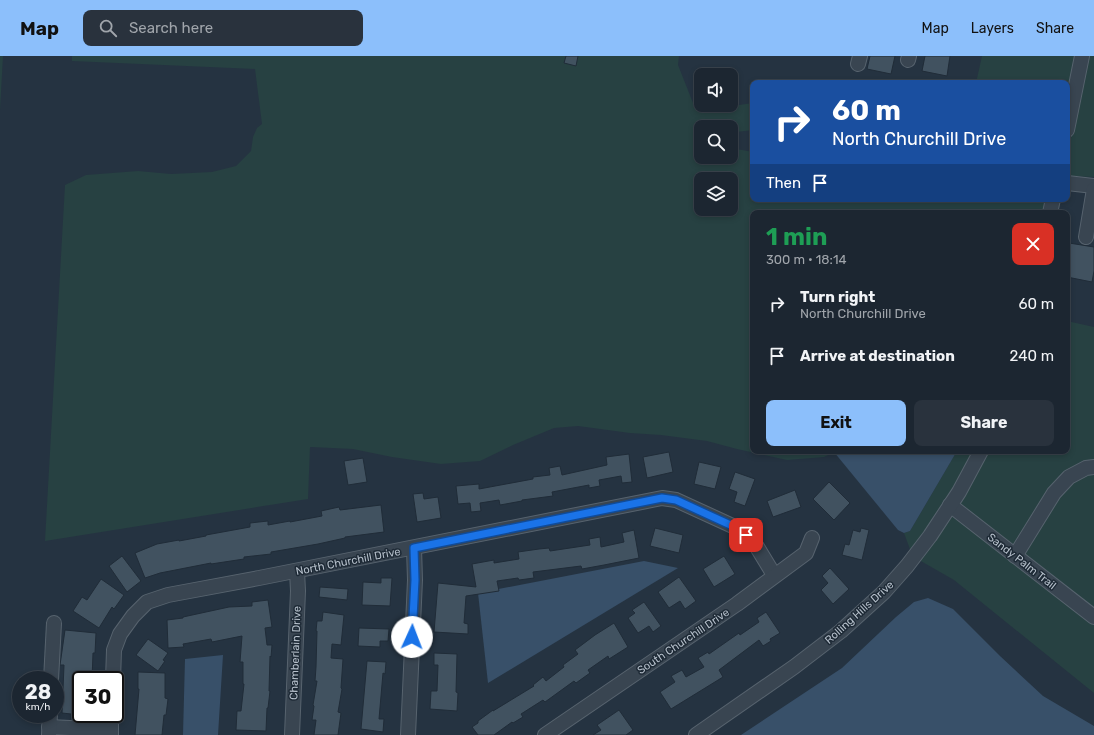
<!DOCTYPE html>
<meta charset="utf-8">
<style>
body{margin:0;font-family:Rubik,sans-serif;background:#29323d;color:#f1f3f6;height:100vh;display:flex;flex-direction:column;font-size:15px;white-space:nowrap}
*{box-sizing:border-box;margin:0}
p{font-size:13px;color:#a0a5ab}
.icon{flex:none;width:22px;height:22px;fill:none;stroke:currentColor;stroke-width:2;stroke-linecap:round;stroke-linejoin:round}
.map{position:relative;flex:1;overflow:hidden}
.sheet{position:absolute;left:750px;top:154px;width:320px;height:244px;display:flex;flex-direction:column;background:#1c2631;border-radius:8px;box-shadow:0 2px 6px #0003,0 0 0 1px #3a434d}
.sheet>*{flex:none}
.banner{position:absolute;left:750px;top:24px;width:320px;height:122px;border-radius:8px;box-shadow:0 2px 6px #0003,0 0 0 1px #3a434d;background:#1a4fa0;color:#fff;overflow:hidden}
.fabs{position:absolute;left:694px;top:12px;display:grid;gap:8px}
.fabs a{display:grid;place-items:center;width:44px;height:44px;border-radius:8px;background:#1c2631;box-shadow:0 2px 6px #0003,0 0 0 1px #3a434d;font-size:20px}
.speed{position:absolute;left:12px;top:615px;display:flex;gap:8px;font-size:20px;font-weight:700;text-align:center}
.speed>*{display:grid;place-content:center;width:52px;height:52px;border-radius:50%;background:#1c2631;box-shadow:0 2px 6px #0003,0 0 0 1px #3a434d;line-height:1}
.speed small{font-size:10px;font-weight:400}
.speed .limit{border:2px solid #111;border-radius:6px;background:#fff;color:#111}
.pin{position:absolute;display:grid;place-items:center;width:34px;height:34px;color:#fff;margin:-17px;border-radius:8px;box-shadow:0 2px 6px #0006}
.me{position:absolute;width:44px;margin:-22px;rotate:2deg;stroke-linejoin:round;filter:drop-shadow(0 0 3px #0008)}
.turn{display:flex;align-items:center;gap:14px;height:84px;padding:0 16px;font-size:18px}
.turn .icon{width:52px;height:52px;stroke-width:2.5}
.turn b{display:block;font-size:28px;line-height:34px}
.then{display:flex;align-items:center;height:38px;padding:0 16px;background:#0003;gap:8px;font-size:15px}
.round{display:grid;place-items:center;flex:none;width:42px;height:42px;border-radius:8px;background:#29323d}
.headline{display:flex;align-items:center;justify-content:space-between;height:68px;padding:0 16px}
h1{font-size:24px;font-weight:700;line-height:30px;color:#1e9e55}
.action{display:flex;gap:8px;margin-top:auto;padding:8px 16px}
.action a{flex:1;height:46px;border-radius:8px;background:#8cbffb;color:#111;font-size:16px;font-weight:700;line-height:46px;text-align:center}
.action a+a{background:#29323d;color:#f1f3f6}
ul{padding:0;list-style:none}
li{display:flex;align-items:center;gap:12px;height:52px;padding:0 16px}
li div{flex:1}
li b{display:block;font-size:15px}
li em{font-style:normal}
header{display:flex;align-items:center;gap:24px;box-sizing:border-box;height:56px;padding:0 20px;background:#8cbffb;color:#111}
header strong{font-size:19px}
nav{display:flex;gap:22px;margin-inline-start:auto;font-size:14px}
.search{width:280px;height:36px;background:#29323d;display:flex;align-items:center;gap:10px;box-sizing:border-box;padding:0 14px;border-radius:8px;color:#a0a5ab;font-size:15px}
.map>svg:first-child{display:block}
</style>
<header>
<strong>Map</strong>
<div class="search"><svg class="icon" aria-label="search" viewBox="0 0 24 24"><circle cx="10" cy="10" r="6"/><path d="M15 15l6 6"/></svg>Search here</div>
<nav><a>Map</a><a>Layers</a><a>Share</a></nav>
</header>
<div class="map">
<svg width="1094" height="679" viewBox="0 0 1094 679">
<rect width="100%" height="100%" fill="#253341"/>
<g fill="#274142" fill-rule="evenodd">
<polygon points="0,0 3,0 0,54"/>
<path d="M72 0H679L678 9 695 52 704 54 753 47V74L736 76 731 79V71H701V101H731V92L753 96V143H1046L1043 157H753V395H836L824 401 787 404 737 393 707 385 661 379 630 377 578 370 554 372 513 389 480 405 441 408 392 401 353 393 311 391H310L308 443 45 485 65 129 86 119 138 115 171 118 212 116 236 110 251 95 253 81 257 72 262 68 255 13 72 5ZM701 123H731V153H701Z"/>
<polygon points="982,0 1076,0 1067,41 1067,27 976,27"/>
<polygon points="1088,0 1094,0 1094,121 1067,120 1067,101"/>
<polygon points="1067,265 1094,271 1094,637 954,524 919,504 988,395 1067,395"/>
<polygon points="957,395 975,395 954,433 911,496 904,477 910,475"/>
</g>
<g fill="#385069">
<polygon points="836,395 957,395 910,475 904,477 898,474 834,396"/>
<polygon points="644,505 678,512 488,627 478,537"/>
<polygon points="928,542 953,553 1000,600 1043,640 1094,670 1094,679 741,679 842,612 896,561 914,546"/>
<polygon points="223,599 218,679 183,679 185,603"/>
</g>
<g fill="#415260" stroke="#202c38">
<polygon points="566,0 578,0 576,10 564,7"/>
<polygon points="870,0 895,0 891,18 867,13"/>
<polygon points="925,0 950,0 947,20 922,15"/>
<polygon points="1069,187 1094,191 1094,215 1092,226 1067,221 1067,198"/>
<polygon points="669,396 673,416 647,422 643,401"/>
<polygon points="629,398 632,426 622,427 621,420 599,424 600,430 589,432 589,429 552,436 553,440 522,444 522,445 500,449 499,444 480,447 481,455 471,456 470,447 458,448 456,430 479,428 479,433 533,423 533,421 550,419 549,412 560,410 562,419 607,409 606,401"/>
<polygon points="363,402 367,426 348,429 344,405"/>
<polygon points="699,406 721,411 715,433 694,428"/>
<polygon points="735,416 755,423 745,450 734,446 737,436 729,433"/>
<polygon points="829,426 850,447 834,464 813,443"/>
<polygon points="795,434 801,451 773,461 767,445"/>
<polygon points="423,437 424,443 438,441 441,462 417,466 413,438"/>
<polygon points="381,449 384,476 345,481 345,482 318,488 271,496 271,498 244,501 244,503 211,508 211,507 160,517 145,522 135,497 157,488 179,484 179,485 206,480 206,479 250,471 250,467 268,465 268,469 290,465 290,466 322,460 321,455 339,451 340,454"/>
<polygon points="655,472 683,479 679,497 650,490"/>
<polygon points="861,472 869,474 862,504 842,499 845,488 849,489 853,474 860,476"/>
<polygon points="634,474 639,502 604,509 582,513 581,510 533,516 534,522 519,524 518,522 497,525 499,535 466,540 464,567 468,568 468,578 434,576 438,527 476,531 472,508 494,504 494,507 519,503 518,496 539,493 549,492 550,495 590,489 589,483 600,481 601,491 624,486 622,477"/>
<polygon points="122,500 141,525 127,536 109,510"/>
<polygon points="724,500 735,518 714,531 703,513"/>
<polygon points="830,512 849,533 833,548 821,534 828,527 822,520"/>
<polygon points="679,521 696,545 685,553 680,545 669,552 658,536"/>
<polygon points="381,522 392,522 390,550 362,549 363,526 381,527"/>
<polygon points="101,523 124,539 114,553 112,551 99,572 73,555 82,541 87,544"/>
<polygon points="320,531 348,533 347,544 319,541"/>
<polygon points="268,544 272,571 265,572 267,589 272,589 271,601 270,600 269,635 270,635 268,652 267,652 266,675 236,674 237,655 241,655 244,628 243,628 243,606 240,606 242,580 212,586 211,583 183,588 184,591 168,592 167,564 183,562 183,561 229,551 252,550 252,546"/>
<polygon points="644,546 661,570 653,576 649,570 638,577 628,562 635,557 632,554"/>
<polygon points="323,556 344,559 341,589 332,588 331,602 343,603 341,632 342,633 338,656 341,657 338,679 314,679 316,664 312,664 314,650 313,649 317,625 315,625 316,611 317,575 316,575 317,565 322,565"/>
<polygon points="766,556 780,577 770,583 771,585 763,590 759,584 719,614 723,621 671,653 660,636 675,626 671,620 682,614 686,621 704,611 698,602 708,596 709,598 739,577 740,579 759,566 757,562"/>
<polygon points="614,567 628,591 609,603 608,600 588,614 590,617 576,627 574,625 545,646 543,644 521,658 523,661 513,667 512,666 494,679 478,679 472,671 478,667 478,665 493,654 493,655 534,630 533,629 543,621 546,625 564,611 563,609 578,598 575,594 595,579"/>
<polygon points="359,572 389,573 388,585 380,585 380,591 358,590"/>
<polygon points="65,574 96,577 95,597 93,597 92,624 81,624 81,658 95,658 94,665 71,664 71,658 62,657 64,609 60,609"/>
<polygon points="148,583 168,597 163,604 165,605 158,615 136,599"/>
<polygon points="434,597 457,598 456,636 458,637 457,655 430,653 431,635 437,635 438,609 434,609"/>
<polygon points="367,605 386,606 385,618 383,617 379,663 384,663 383,676 361,673"/>
<polygon points="138,616 165,617 165,642 168,643 166,659 164,659 162,679 135,679 139,633 138,633"/>
<polygon points="619,654 633,674 626,679 593,679 601,674 597,669"/>
</g>
<g fill="none" stroke-linecap="round" stroke-linejoin="round">
<defs>
<g id="minor">
<polyline points="908,4 909,0"/>
<polyline points="858,8 860,0"/>
<polyline points="1067,74 1082,0"/>
<polyline points="1067,127 1094,130"/>
<polyline points="1050,157 1053,143"/>
<polyline points="1086,181 1094,133"/>
<polyline points="950,449 1094,561"/>
<polyline points="1015,500 1054,437 1069,421 1086,412 1094,411"/>
<polyline points="51,624 54,567"/>
<polyline points="113,624 114,594 120,578 133,560 147,546 168,539 259,522 662,442 676,444 737,472 746,479 757,491 774,519"/>
<polyline points="49,671 111,674"/>
<polyline points="49,679 50,658"/>
<polyline points="111,679 111,658"/>
<polyline points="292,679 298,535 297,515"/>
<polyline points="408,679 415,524 414,492"/>
<polyline points="545,679 737,548 806,497 812,482"/>
<polyline points="696,679 794,611 841,575 884,536 907,510 930,480 959,436 981,395"/>
</g>
</defs>
<use href="#minor" stroke="#57636e" stroke-width="16"/>
<use href="#minor" stroke="#394551" stroke-width="14"/>
</g>
<g fill="none" stroke-linecap="round" stroke-linejoin="round">
<defs>
<polyline id="route" points="412,581 415,524 414,492 662,442 676,444 737,472 746,479"/>
</defs>
<use href="#route" stroke="#114b97" stroke-width="10"/>
<use href="#route" stroke="#1a73e8" stroke-width="7"/>
</g>
<g text-anchor="middle" stroke-width="3" stroke-linejoin="round" paint-order="stroke">
<g font-size="11" fill="#b6c0cb" stroke="#1e2a36">
<text transform="translate(348 505) rotate(-11)" y="4">North Churchill Drive</text>
<text transform="translate(1022 505) rotate(38)" y="4">Sandy Palm Trail</text>
<text transform="translate(859 556) rotate(-42)" y="4">Rolling Hills Drive</text>
<text transform="translate(683 585) rotate(-34)" y="4">South Churchill Drive</text>
<text transform="translate(295 597) rotate(-88)" y="4">Chamberlain Drive</text>
</g>
</g>
</svg>
<div class="fabs">
<a><svg class="icon" aria-label="sound" viewBox="0 0 24 24"><path d="M4 9h4l5-4v14l-5-4H4zM17 9q2 3 0 6"/></svg></a>
<a><svg class="icon" aria-label="search" viewBox="0 0 24 24"><circle cx="10" cy="10" r="6"/><path d="M15 15l6 6"/></svg></a>
<a><svg class="icon" aria-label="layers" viewBox="0 0 24 24"><path d="M12 4l9 5-9 5-9-5zM3 14l9 5 9-5"/></svg></a>
</div>
<div class="speed"><div>28<small>km/h</small></div><div class="limit">30</div></div>
<div class="pin" style="left:746px;top:479px;background:#d93025"><svg class="icon" aria-label="arrive" viewBox="0 0 24 24"><path d="M6 21V4h12l-3 4 3 4H6"/></svg></div>
<svg class="me" style="left:412px;top:581px" viewBox="-20 -20 40 40"><circle r="19" fill="#fff"/><path d="M0-13L10 11 0 6-10 11z" fill="#1a73e8"/></svg>
<div class="banner">
<div class="turn"><svg class="icon" aria-label="right" viewBox="0 0 24 24"><path d="M7 20v-9h11M14 6l5 5-5 5"/></svg><div><b>60 m</b>North Churchill Drive</div></div>
<div class="then">Then<svg class="icon" aria-label="arrive" viewBox="0 0 24 24"><path d="M6 21V4h12l-3 4 3 4H6"/></svg></div>
</div>
<section class="sheet">
<div class="headline"><div><h1>1 min</h1><p>300 m · 18:14</p></div><a class="round" style="background:#d93025;color:#fff"><svg class="icon" aria-label="close" viewBox="0 0 24 24"><path d="M6 6l12 12M18 6L6 18"/></svg></a></div>
<ul>
<li><svg class="icon" aria-label="right" viewBox="0 0 24 24"><path d="M7 20v-9h11M14 6l5 5-5 5"/></svg><div><b>Turn right</b><p>North Churchill Drive</p></div><em>60 m</em></li>
<li><svg class="icon" aria-label="arrive" viewBox="0 0 24 24"><path d="M6 21V4h12l-3 4 3 4H6"/></svg><div><b>Arrive at destination</b></div><em>240 m</em></li>
</ul>
<div class="action"><a>Exit</a><a>Share</a></div>
</section>
</div>
